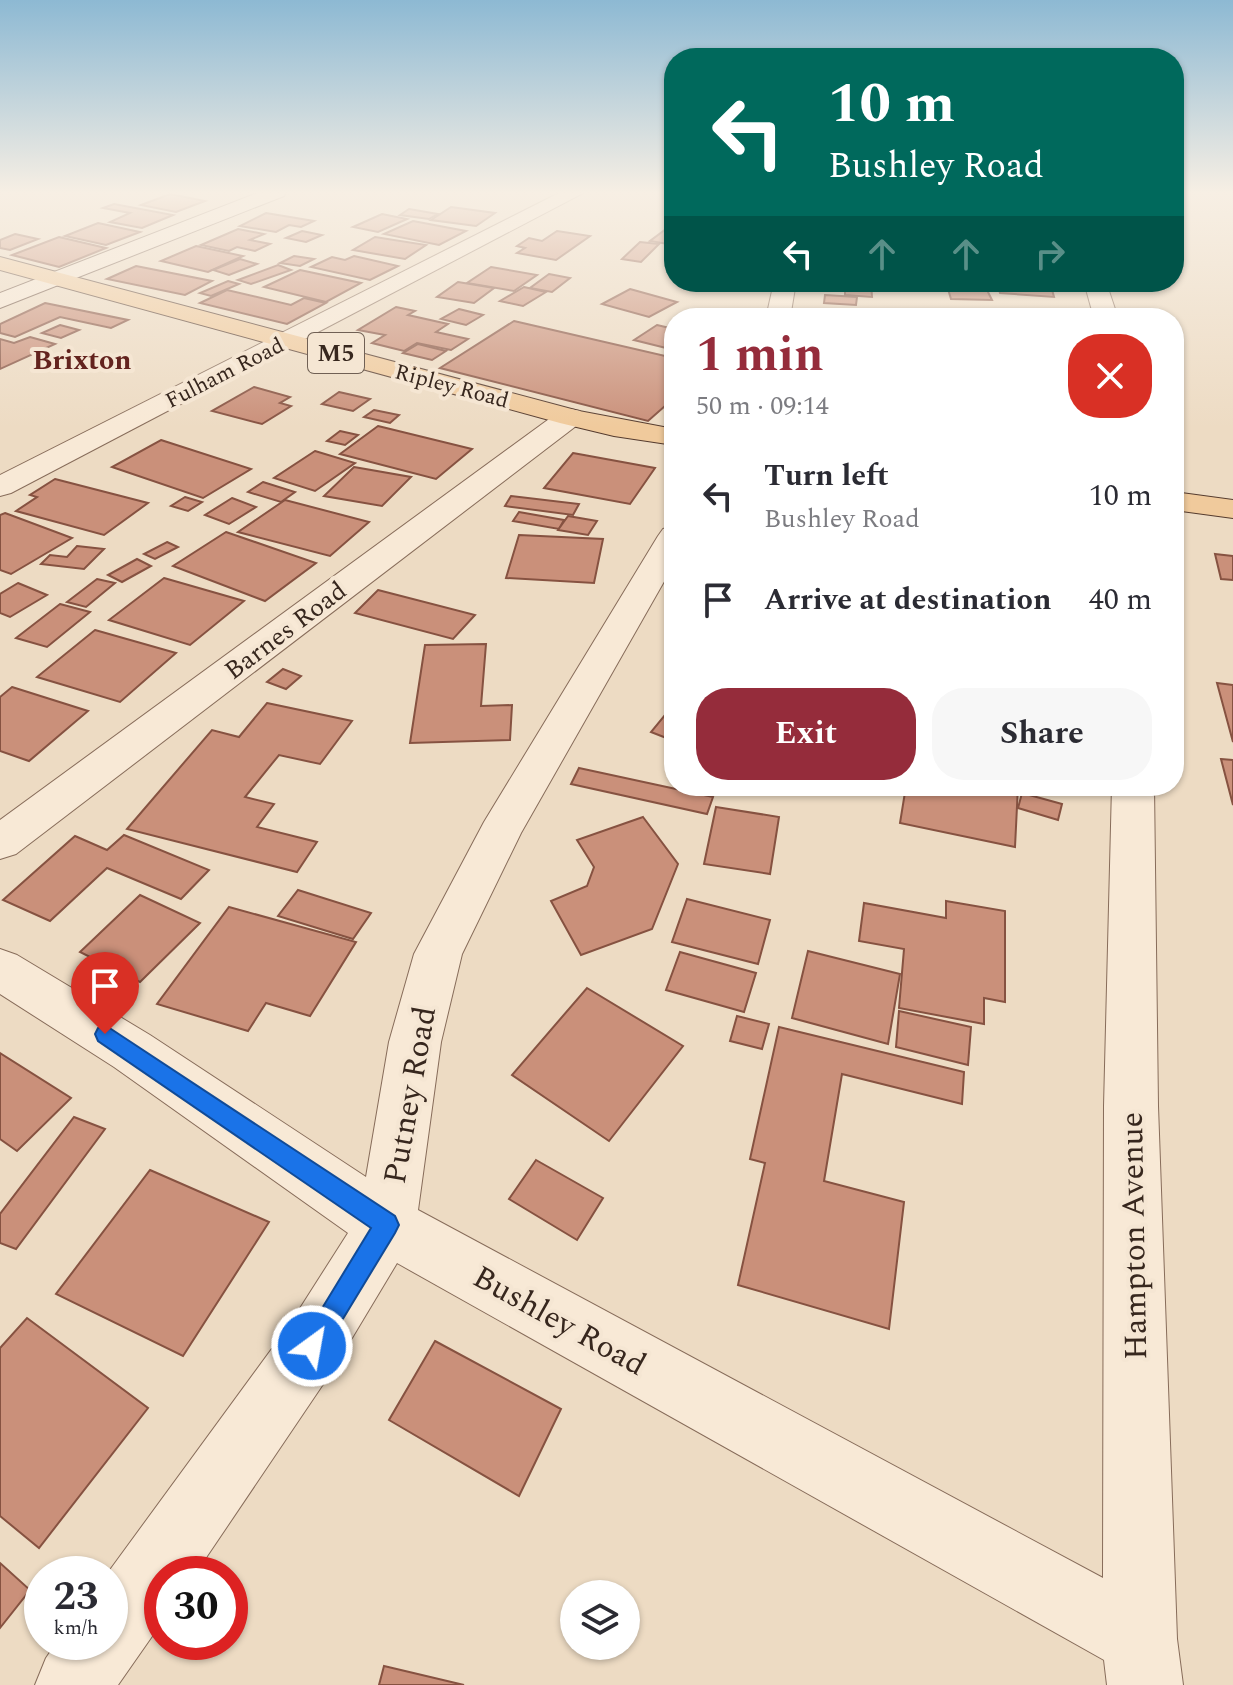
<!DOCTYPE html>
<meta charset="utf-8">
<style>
body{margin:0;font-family:Spectral,serif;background:#f7f7f7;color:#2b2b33;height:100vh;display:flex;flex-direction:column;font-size:30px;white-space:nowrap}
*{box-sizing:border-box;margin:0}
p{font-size:26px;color:#7c7c81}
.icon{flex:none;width:44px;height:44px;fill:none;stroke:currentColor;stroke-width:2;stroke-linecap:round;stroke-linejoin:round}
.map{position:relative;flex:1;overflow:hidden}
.side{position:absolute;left:664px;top:308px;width:520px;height:488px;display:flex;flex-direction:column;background:#fff;border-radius:32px;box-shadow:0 2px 6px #0004}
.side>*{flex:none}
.guide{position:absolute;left:664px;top:48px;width:520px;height:244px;border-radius:32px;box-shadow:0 2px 6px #0004;background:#00695c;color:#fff;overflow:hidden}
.buttons{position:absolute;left:560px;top:1580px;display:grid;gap:16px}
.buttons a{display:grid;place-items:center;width:80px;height:80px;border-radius:50%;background:#fff;box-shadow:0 2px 6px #0004;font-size:40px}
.speed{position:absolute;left:24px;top:1556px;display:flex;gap:16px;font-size:40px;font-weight:700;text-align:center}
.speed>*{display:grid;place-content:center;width:104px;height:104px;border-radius:50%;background:#fff;box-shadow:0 2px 6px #0004;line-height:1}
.speed small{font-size:20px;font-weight:400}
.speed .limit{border:12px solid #d22;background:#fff;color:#111}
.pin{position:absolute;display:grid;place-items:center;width:68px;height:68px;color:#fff;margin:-82px -34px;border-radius:50% 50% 50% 0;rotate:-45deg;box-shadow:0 0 8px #0007}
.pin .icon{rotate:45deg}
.me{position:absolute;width:88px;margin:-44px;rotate:32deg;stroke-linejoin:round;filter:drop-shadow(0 0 6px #0008)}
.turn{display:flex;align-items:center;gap:28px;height:168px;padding:0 32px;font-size:36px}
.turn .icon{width:104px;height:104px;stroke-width:2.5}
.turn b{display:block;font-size:56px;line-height:68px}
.lanes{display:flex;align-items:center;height:76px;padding:0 32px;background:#0003;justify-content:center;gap:40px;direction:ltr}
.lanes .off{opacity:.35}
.round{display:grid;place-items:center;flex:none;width:84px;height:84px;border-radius:32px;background:#f7f7f7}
.head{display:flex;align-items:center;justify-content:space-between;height:136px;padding:0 32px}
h1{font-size:48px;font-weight:700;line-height:60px;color:#952c3b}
.button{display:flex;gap:16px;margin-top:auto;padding:16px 32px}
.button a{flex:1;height:92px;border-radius:32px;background:#952c3b;color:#fff;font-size:32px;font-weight:700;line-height:92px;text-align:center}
.button a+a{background:#f7f7f7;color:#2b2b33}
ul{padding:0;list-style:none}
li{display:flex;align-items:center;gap:24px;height:104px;padding:0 32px}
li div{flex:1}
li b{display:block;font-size:30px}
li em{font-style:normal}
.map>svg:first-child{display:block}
</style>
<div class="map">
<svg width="1233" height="1685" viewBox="0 0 1233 1685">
<rect width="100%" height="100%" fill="#eddbc3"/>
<g fill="#ca907a" stroke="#865241" stroke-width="2">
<polygon points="170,194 205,201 176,212 141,205"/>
<polygon points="114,204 173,215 142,228 110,222 130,213 103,208"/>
<polygon points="451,207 495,213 476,226 431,220"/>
<polygon points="409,209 438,214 429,219 400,215"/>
<polygon points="266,213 314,221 301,227 289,225 276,232 240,226"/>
<polygon points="382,214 407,219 378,232 353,227"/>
<polygon points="413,221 466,231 439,245 384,234"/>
<polygon points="98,223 140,232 106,245 65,236"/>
<polygon points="670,226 674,226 674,245 650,241"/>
<polygon points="238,229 264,234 250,240 270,244 255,251 237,247 229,251 201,245"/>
<polygon points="302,231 322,235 306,242 286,238"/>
<polygon points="557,231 590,236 556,260 517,253 525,248 517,246 529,238 542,241"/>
<polygon points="15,234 38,239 10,250 0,248 0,240"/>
<polygon points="59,237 106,248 59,267 12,255"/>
<polygon points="375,237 426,245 405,259 353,250"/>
<polygon points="640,242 659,244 641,262 622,259"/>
<polygon points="196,246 243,256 208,272 161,261"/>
<polygon points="294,256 314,259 300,266 280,263"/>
<polygon points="354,256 398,266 370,280 311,267 332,257 345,260"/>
<polygon points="240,259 257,264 229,275 213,270"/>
<polygon points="278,265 291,270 251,284 238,280"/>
<polygon points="136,266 212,281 185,295 107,279"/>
<polygon points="491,267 537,275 514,291 467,283"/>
<polygon points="300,270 361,283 326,302 264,287"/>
<polygon points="549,274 570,278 552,292 530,288"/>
<polygon points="228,281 239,284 211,296 200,293"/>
<polygon points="458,282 494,288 474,303 437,297"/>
<polygon points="831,282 871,282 872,297 845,295 845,288 830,287"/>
<polygon points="997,282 1050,282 1054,297 1000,293"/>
<polygon points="524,287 546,292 523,306 500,301"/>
<polygon points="630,289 677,302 649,317 602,304"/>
<polygon points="948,289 987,290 992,300 951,299"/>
<polygon points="227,290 291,305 304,298 326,303 287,324 200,303"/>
<polygon points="825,295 857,297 856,305 824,303"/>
<polygon points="45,303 128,320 111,328 60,317 15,337 0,333 0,324"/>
<polygon points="396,307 415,311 408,315 448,324 436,332 468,339 451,350 417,343 404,351 372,343 385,335 358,330"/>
<polygon points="459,309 483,315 466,325 441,319"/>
<polygon points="835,310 900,313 901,318 836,318"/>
<polygon points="514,321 674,358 674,398 648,421 440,368"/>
<polygon points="60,325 79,330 61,338 42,333"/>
<polygon points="657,325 674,329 674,350 634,340"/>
<polygon points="30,337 55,344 0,369 0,339 14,343"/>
<polygon points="418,344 446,351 432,360 403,353"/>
<polygon points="254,387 290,397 280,403 291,406 262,424 212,411"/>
<polygon points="339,392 370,399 353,411 322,404"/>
<polygon points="374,410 399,415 390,423 364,417"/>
<polygon points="378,426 472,449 436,479 340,454"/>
<polygon points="340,431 358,435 345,445 327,441"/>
<polygon points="161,440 251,469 203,498 112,467"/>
<polygon points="315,451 355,463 315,491 274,478"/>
<polygon points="573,453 655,468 630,504 544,488"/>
<polygon points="354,467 411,477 382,506 324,496"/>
<polygon points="55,479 148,503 104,535 16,511 37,497 30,495"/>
<polygon points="263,482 295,492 281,502 248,492"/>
<polygon points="511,496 579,504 573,515 505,506"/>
<polygon points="185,497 202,502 188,511 171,506"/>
<polygon points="232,498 256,507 229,524 205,515"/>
<polygon points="285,500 369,522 330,556 238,532"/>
<polygon points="519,512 564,520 559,529 513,521"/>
<polygon points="5,513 72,538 11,574 0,570 0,515"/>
<polygon points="568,516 597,521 588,535 558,530"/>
<polygon points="226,532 316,563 265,601 173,566"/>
<polygon points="519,535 603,539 594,583 506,578"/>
<polygon points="167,542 178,547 155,559 144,554"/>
<polygon points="77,546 104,549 84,569 41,564 50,555 67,557"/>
<polygon points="1215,554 1233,556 1233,580 1221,579"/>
<polygon points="137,559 151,566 122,582 108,575"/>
<polygon points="164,578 244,601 190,645 109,620"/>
<polygon points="97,579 115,583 86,607 67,602"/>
<polygon points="18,583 47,595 10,617 0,613 0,594"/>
<polygon points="378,590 475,615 453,639 355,613"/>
<polygon points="60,604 90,612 47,647 16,638"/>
<polygon points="95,630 176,653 120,702 37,677"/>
<polygon points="486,644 481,706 512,705 510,740 410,743 425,645"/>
<polygon points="283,669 301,676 286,689 267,682"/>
<polygon points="1217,683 1233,685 1233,742"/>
<polygon points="12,687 88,711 29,761 0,751 0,697"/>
<polygon points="267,703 352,721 320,764 279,755 245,797 274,804 257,827 317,842 297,872 127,829 212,730 239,737"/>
<polygon points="674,704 674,741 651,732"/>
<polygon points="1221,759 1233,760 1233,805"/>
<polygon points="579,768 713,797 707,814 571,784"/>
<polygon points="690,786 716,786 716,794 689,792"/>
<polygon points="906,786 1018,786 1015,847 900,823"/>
<polygon points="1022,793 1062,804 1058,820 1018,808"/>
<polygon points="716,807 779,817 770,874 704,864"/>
<polygon points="643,817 678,864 652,929 581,955 551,901 587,886 594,867 577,840"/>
<polygon points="124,835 209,870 181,899 107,868 50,921 3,900 75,836 107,850"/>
<polygon points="298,890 371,913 353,939 278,916"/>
<polygon points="140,895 200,923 140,982 80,952"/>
<polygon points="687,899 770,920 758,964 672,942"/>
<polygon points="946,901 1005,911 1005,1002 984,998 984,1024 899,1008 904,949 859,941 864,903 946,918"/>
<polygon points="229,907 356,942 310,1016 266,1003 248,1031 157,1004"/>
<polygon points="808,951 900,974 888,1044 792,1018"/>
<polygon points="680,952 756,973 744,1012 666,990"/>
<polygon points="587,988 683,1046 609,1141 512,1075"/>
<polygon points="899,1011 971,1027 968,1065 896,1047"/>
<polygon points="737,1016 769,1024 762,1049 730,1041"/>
<polygon points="779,1027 964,1072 962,1104 842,1074 824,1181 904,1202 889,1329 738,1285 765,1163 750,1159"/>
<polygon points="0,1053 71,1098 17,1151 0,1139"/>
<polygon points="74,1117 105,1129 16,1249 0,1243 0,1214"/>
<polygon points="536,1160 603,1198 577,1240 509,1199"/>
<polygon points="150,1170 269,1222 183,1356 56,1294"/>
<polygon points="27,1318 148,1408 39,1548 0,1516 0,1348"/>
<polygon points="435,1341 561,1409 519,1496 389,1420"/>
<polygon points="0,1563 30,1590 0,1628"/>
<polygon points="384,1666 464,1685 379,1685"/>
</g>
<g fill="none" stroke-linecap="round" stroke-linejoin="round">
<defs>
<g id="street">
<polygon points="561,192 585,192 11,493 0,496 0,475"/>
<polygon points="774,282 796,282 790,318 766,318"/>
<polygon points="1084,282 1106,282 1118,318 1094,318"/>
<polygon points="570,409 580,411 584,417 580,423 16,854 0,859 0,820 560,411"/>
<polygon points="674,526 674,564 521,833 462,954 441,1042 418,1210 1103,1578 1104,1106 1112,786 1154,786 1158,1106 1177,1639 1183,1685 1107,1685 1104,1660 397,1263 334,1368 195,1574 162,1574 162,1622 118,1685 35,1685 46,1658 57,1642 110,1642 110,1574 107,1574 290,1324 348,1233 114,1067 0,994 0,949 17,955 150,1035 366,1177 389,1042 414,954 484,822 658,536 663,529"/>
</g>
<polygon id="secondary" points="260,192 286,192 284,196 0,308 0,293"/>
<g id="primary">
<polygon points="0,257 579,411 674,429 674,445 614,436 560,423 0,270"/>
<polygon points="1174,492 1233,500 1233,518 1174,510"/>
</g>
</defs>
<use href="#street" stroke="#876c5a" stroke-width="2"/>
<use href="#secondary" stroke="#694d3d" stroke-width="2"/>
<use href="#primary" stroke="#553b2e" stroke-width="2"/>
<use href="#street" fill="#f8e9d6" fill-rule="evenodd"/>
<use href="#secondary" fill="#f8e9d6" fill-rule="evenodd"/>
<use href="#primary" fill="#f0ca9c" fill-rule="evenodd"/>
</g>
<linearGradient id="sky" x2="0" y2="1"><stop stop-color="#8db9d3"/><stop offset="0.45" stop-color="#f7efe4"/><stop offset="1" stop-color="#f7efe4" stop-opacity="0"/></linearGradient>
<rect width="1233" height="428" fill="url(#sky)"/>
<polygon fill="#1a73e8" stroke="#114b97" stroke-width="2" points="105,1025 395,1216 399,1225 395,1233 321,1355 312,1359 303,1355 299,1346 371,1228 98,1041 95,1034 98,1028"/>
<g text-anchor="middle" stroke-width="8" stroke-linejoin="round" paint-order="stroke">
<g font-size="22" fill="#37271e" stroke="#f5e6d3">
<text transform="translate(224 372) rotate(-27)" y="8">Fulham Road</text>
<text transform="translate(452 385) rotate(15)" y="8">Ripley Road</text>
</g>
<rect fill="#f5e6d3" stroke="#706054" stroke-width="2" x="308" y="333" width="56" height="40" rx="6"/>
<g font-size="24" font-weight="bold" fill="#37271e">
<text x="336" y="361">M5</text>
</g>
<g font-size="26" fill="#37271e" stroke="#f5e6d3">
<text transform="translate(285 630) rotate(-37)" y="9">Barnes Road</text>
</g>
<g font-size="28" font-weight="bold" fill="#63231e" stroke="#f5e6d3">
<text x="82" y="369">Brixton</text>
</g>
<g font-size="32" fill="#37271e" stroke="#f5e6d3">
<text transform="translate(409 1095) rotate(-80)" y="11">Putney Road</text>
<text transform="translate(1133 1236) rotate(-91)" y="11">Hampton Avenue</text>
<text transform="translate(560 1320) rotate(29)" y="11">Bushley Road</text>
</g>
</g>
</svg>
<div class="buttons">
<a><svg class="icon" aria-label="layers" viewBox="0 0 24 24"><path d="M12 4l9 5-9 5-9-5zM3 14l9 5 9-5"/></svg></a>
</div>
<div class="speed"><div>23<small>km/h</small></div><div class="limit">30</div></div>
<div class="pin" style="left:105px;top:1034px;background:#d93025"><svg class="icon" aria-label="arrive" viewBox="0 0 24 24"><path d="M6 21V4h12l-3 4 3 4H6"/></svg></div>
<svg class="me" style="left:312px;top:1346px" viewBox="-20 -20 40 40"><circle r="17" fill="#1a73e8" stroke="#fff" stroke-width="3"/><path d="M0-11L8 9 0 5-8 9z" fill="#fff"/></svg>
<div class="guide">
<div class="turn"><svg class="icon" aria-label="left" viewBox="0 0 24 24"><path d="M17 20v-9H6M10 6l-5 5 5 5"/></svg><div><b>10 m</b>Bushley Road</div></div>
<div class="lanes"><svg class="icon" aria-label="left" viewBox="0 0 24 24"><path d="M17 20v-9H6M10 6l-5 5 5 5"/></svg><svg class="icon off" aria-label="ahead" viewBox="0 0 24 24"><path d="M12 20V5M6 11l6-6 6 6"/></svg><svg class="icon off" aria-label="ahead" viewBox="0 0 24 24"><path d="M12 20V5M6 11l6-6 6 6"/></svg><svg class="icon off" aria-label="right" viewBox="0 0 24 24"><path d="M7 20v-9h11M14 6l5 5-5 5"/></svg></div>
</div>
<section class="side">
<div class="head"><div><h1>1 min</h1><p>50 m · 09:14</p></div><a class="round" style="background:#d93025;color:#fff"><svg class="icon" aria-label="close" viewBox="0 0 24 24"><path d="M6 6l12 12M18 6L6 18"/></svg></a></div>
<ul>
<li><svg class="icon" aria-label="left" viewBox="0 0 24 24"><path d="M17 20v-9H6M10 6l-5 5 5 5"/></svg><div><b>Turn left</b><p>Bushley Road</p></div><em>10 m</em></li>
<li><svg class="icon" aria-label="arrive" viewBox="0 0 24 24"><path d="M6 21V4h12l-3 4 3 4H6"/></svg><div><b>Arrive at destination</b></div><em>40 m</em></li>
</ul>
<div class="button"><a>Exit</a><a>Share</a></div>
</section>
</div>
